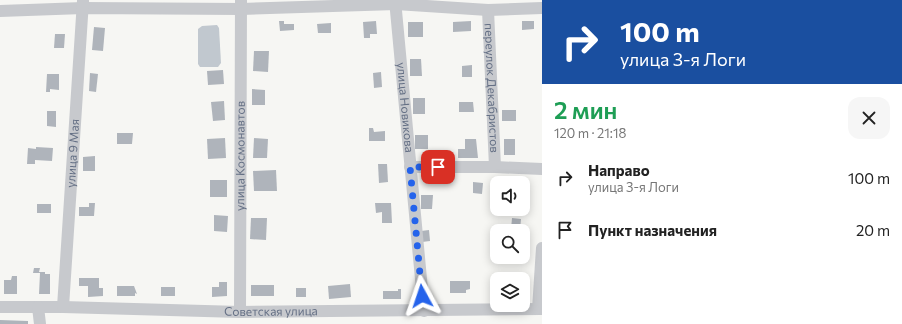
<!DOCTYPE html>
<html lang="ru">
<meta charset="utf-8">
<style>
body{margin:0;font-family:Commissioner,sans-serif;background:#f6f6f6;color:#222;height:100vh;display:flex;flex-direction:column;font-size:15px;white-space:nowrap}
*{box-sizing:border-box;margin:0}
p{font-size:13px;color:#767676}
.icon{flex:none;width:22px;height:22px;fill:none;stroke:currentColor;stroke-width:2;stroke-linecap:round;stroke-linejoin:round}
.map{position:relative;flex:1;overflow:hidden}
.side{display:flex;flex-direction:column;background:#fff;width:360px}
.side>*{flex:none}
.guide{background:#1a4fa0;color:#fff;overflow:hidden}
.buttons{position:absolute;left:490px;top:176px;display:grid;gap:8px}
.buttons a{display:grid;place-items:center;width:40px;height:40px;border-radius:8px;background:#fff;box-shadow:0 2px 10px #0003;font-size:20px}
.pin{position:absolute;display:grid;place-items:center;width:34px;height:34px;color:#fff;margin:-17px;border-radius:8px;box-shadow:0 2px 6px #0006}
.me{position:absolute;width:44px;margin:-22px;rotate:355deg;stroke-linejoin:round;filter:drop-shadow(0 0 3px #0008)}
.turn{display:flex;align-items:center;gap:14px;height:84px;padding:0 12px;font-size:18px}
.turn .icon{width:52px;height:52px;stroke-width:2.5}
.turn b{display:block;font-size:28px;line-height:34px}
.round{display:grid;place-items:center;flex:none;width:42px;height:42px;border-radius:12px;background:#f6f6f6}
.summary{display:flex;align-items:center;justify-content:space-between;height:68px;padding:0 12px}
h1{font-size:24px;font-weight:600;line-height:30px;color:#1e9e55}
ul{padding:0;list-style:none}
li{display:flex;align-items:center;gap:12px;height:52px;padding:0 12px}
li div{flex:1}
li b{display:block;font-size:15px}
li em{font-style:normal}
main{display:flex;flex:1;min-height:0}
.map>svg:first-child{display:block}
</style>
<main>
<div class="map">
<svg width="542" height="324" viewBox="0 0 542 324">
<rect width="100%" height="100%" fill="#f6f6f3"/>
<polygon fill="#c1c8cf" points="217,25 219,28 221,63 218,67 200,67 198,64 198,29 202,26"/>
<g fill="#afb4bb">
<polygon points="279,21 284,21 284,24 294,24 294,30 280,31"/>
<polygon points="376,21 377,34 370,34 370,38 364,38 363,22"/>
<polygon points="471,21 471,31 453,32 453,22"/>
<polygon points="522,21 534,21 534,29 522,30"/>
<rect x="408" y="22" width="15" height="15"/>
<polygon points="331,23 331,33 318,33 317,24"/>
<polygon points="94,27 105,28 103,51 92,50"/>
<polygon points="55,34 65,34 64,48 54,48"/>
<polygon points="254,51 269,51 268,72 253,71"/>
<polygon points="410,59 421,59 422,76 410,76"/>
<polygon points="472,65 472,77 462,77 462,66"/>
<polygon points="223,70 224,84 208,85 207,71"/>
<polygon points="381,72 382,87 374,88 373,73"/>
<polygon points="90,73 98,74 96,92 89,91"/>
<polygon points="47,74 59,74 59,90 50,89 50,92 46,92"/>
<polygon points="252,89 265,90 265,105 252,105"/>
<rect x="413" y="98" width="12" height="16"/>
<polygon points="224,101 225,120 213,121 211,102"/>
<polygon points="459,102 473,102 474,112 459,112"/>
<rect x="502" y="110" width="14" height="11"/>
<polygon points="47,111 56,111 56,127 47,126"/>
<polygon points="369,128 373,128 374,132 385,131 385,141 369,141"/>
<polygon points="117,133 133,133 132,144 117,144"/>
<rect x="415" y="135" width="13" height="14"/>
<polygon points="225,138 226,158 208,159 207,139"/>
<polygon points="254,138 268,139 267,158 253,158"/>
<polygon points="465,139 476,139 478,158 458,158 458,149 465,149"/>
<rect x="504" y="139" width="11" height="16"/>
<polygon points="36,147 53,148 52,161 35,160 35,164 27,164 28,148 36,149"/>
<polygon points="95,156 95,171 83,171 83,157"/>
<polygon points="378,164 387,164 388,182 379,183"/>
<polygon points="276,170 277,191 254,191 253,171"/>
<rect x="210" y="180" width="17" height="17"/>
<polygon points="473,182 483,183 482,194 473,193"/>
<polygon points="421,195 433,195 432,209 421,209"/>
<polygon points="89,203 95,203 94,216 79,216 79,207 89,207"/>
<polygon points="375,203 391,203 392,223 382,223 382,212 376,213"/>
<rect x="37" y="204" width="14" height="9"/>
<polygon points="214,215 228,216 227,232 214,231"/>
<polygon points="251,218 267,218 266,240 250,239"/>
<polygon points="512,218 521,219 520,230 511,229"/>
<polygon points="429,230 430,241 422,242 421,231"/>
<polygon points="34,268 40,268 39,272 45,272 45,274 50,274 50,294 39,294 40,273 33,273"/>
<polygon points="12,276 17,276 17,294 4,294 4,280 11,280"/>
<polygon points="79,278 99,278 99,288 103,288 103,296 88,297 88,286 79,286"/>
<polygon points="450,281 470,281 470,289 466,290 466,293 450,293"/>
<polygon points="219,282 227,282 227,296 212,297 212,287 219,287"/>
<polygon points="350,284 351,297 329,299 328,286"/>
<rect x="251" y="285" width="23" height="11"/>
<polygon points="117,286 134,286 137,294 135,293 135,296 117,296"/>
<rect x="161" y="287" width="14" height="9"/>
<rect x="296" y="288" width="10" height="9"/>
<polygon points="398,289 401,289 401,299 383,299 383,291 398,291"/>
<polygon points="0,320 28,321 28,324 0,324"/>
</g>
<g fill="none" stroke-linecap="round" stroke-linejoin="round">
<g stroke="#c7c9cd" stroke-width="12">
<path id="s1" d="M395 0 424 311"/>
<path id="s2" d="M488 10 495 167"/>
<polyline points="0,11 83,8 241,9 396,4 488,10 542,8"/>
<polyline points="410,167 495,167 542,169"/>
<path id="s3" d="M0 307H63L240 312 542 309"/>
<polyline points="38,307 40,324"/>
<path id="s4" d="M63 307 83 1"/>
<polyline points="538,309 542,248"/>
<path id="s5" d="M240 312 241 0"/>
</g>
</g>
<g fill="none" stroke-linecap="round" stroke-linejoin="round">
<polyline stroke="#2563eb" stroke-width="7" stroke-dasharray="0 12.6" points="422,296 410,167 438,167"/>
</g>
<g text-anchor="middle" stroke-width="4" stroke-linejoin="round" paint-order="stroke">
<g font-size="12" fill="#657085" stroke="#fff">
<text dy="4" stroke="none"><textPath href="#s2" startOffset="78">переулок Декабристов</textPath></text>
<text dy="4" stroke="none"><textPath href="#s1" startOffset="108">улица Новикова</textPath></text>
<text dy="4" stroke="none"><textPath href="#s4" startOffset="154">улица 9 Мая</textPath></text>
<text dy="4" stroke="none"><textPath href="#s5" startOffset="156">улица Космонавтов</textPath></text>
<text dy="4" stroke="none"><textPath href="#s3" startOffset="271">Советская улица</textPath></text>
</g>
</g>
</svg>
<div class="buttons">
<a><svg class="icon" aria-label="sound" viewBox="0 0 24 24"><path d="M4 9h4l5-4v14l-5-4H4zM17 9q2 3 0 6"/></svg></a>
<a><svg class="icon" aria-label="search" viewBox="0 0 24 24"><circle cx="10" cy="10" r="6"/><path d="M15 15l6 6"/></svg></a>
<a><svg class="icon" aria-label="layers" viewBox="0 0 24 24"><path d="M12 4l9 5-9 5-9-5zM3 14l9 5 9-5"/></svg></a>
</div>
<div class="pin" style="left:438px;top:167px;background:#d93025"><svg class="icon" aria-label="arrive" viewBox="0 0 24 24"><path d="M6 21V4h12l-3 4 3 4H6"/></svg></div>
<svg class="me" style="left:422px;top:296px" viewBox="-20 -20 40 40"><path d="M0-17L14 15 0 8-14 15z" fill="#2563eb" stroke="#fff" stroke-width="4"/></svg>
</div>
<section class="side">
<div class="guide">
<div class="turn"><svg class="icon" aria-label="right" viewBox="0 0 24 24"><path d="M7 20v-9h11M14 6l5 5-5 5"/></svg><div><b>100 m</b>улица 3-я Логи</div></div>
</div>
<div class="summary"><div><h1>2 мин</h1><p>120 m · 21:18</p></div><a class="round"><svg class="icon" aria-label="close" viewBox="0 0 24 24"><path d="M6 6l12 12M18 6L6 18"/></svg></a></div>
<ul>
<li><svg class="icon" aria-label="right" viewBox="0 0 24 24"><path d="M7 20v-9h11M14 6l5 5-5 5"/></svg><div><b>Направо</b><p>улица 3-я Логи</p></div><em>100 m</em></li>
<li><svg class="icon" aria-label="arrive" viewBox="0 0 24 24"><path d="M6 21V4h12l-3 4 3 4H6"/></svg><div><b>Пункт назначения</b></div><em>20 m</em></li>
</ul>
</section>
</main>
